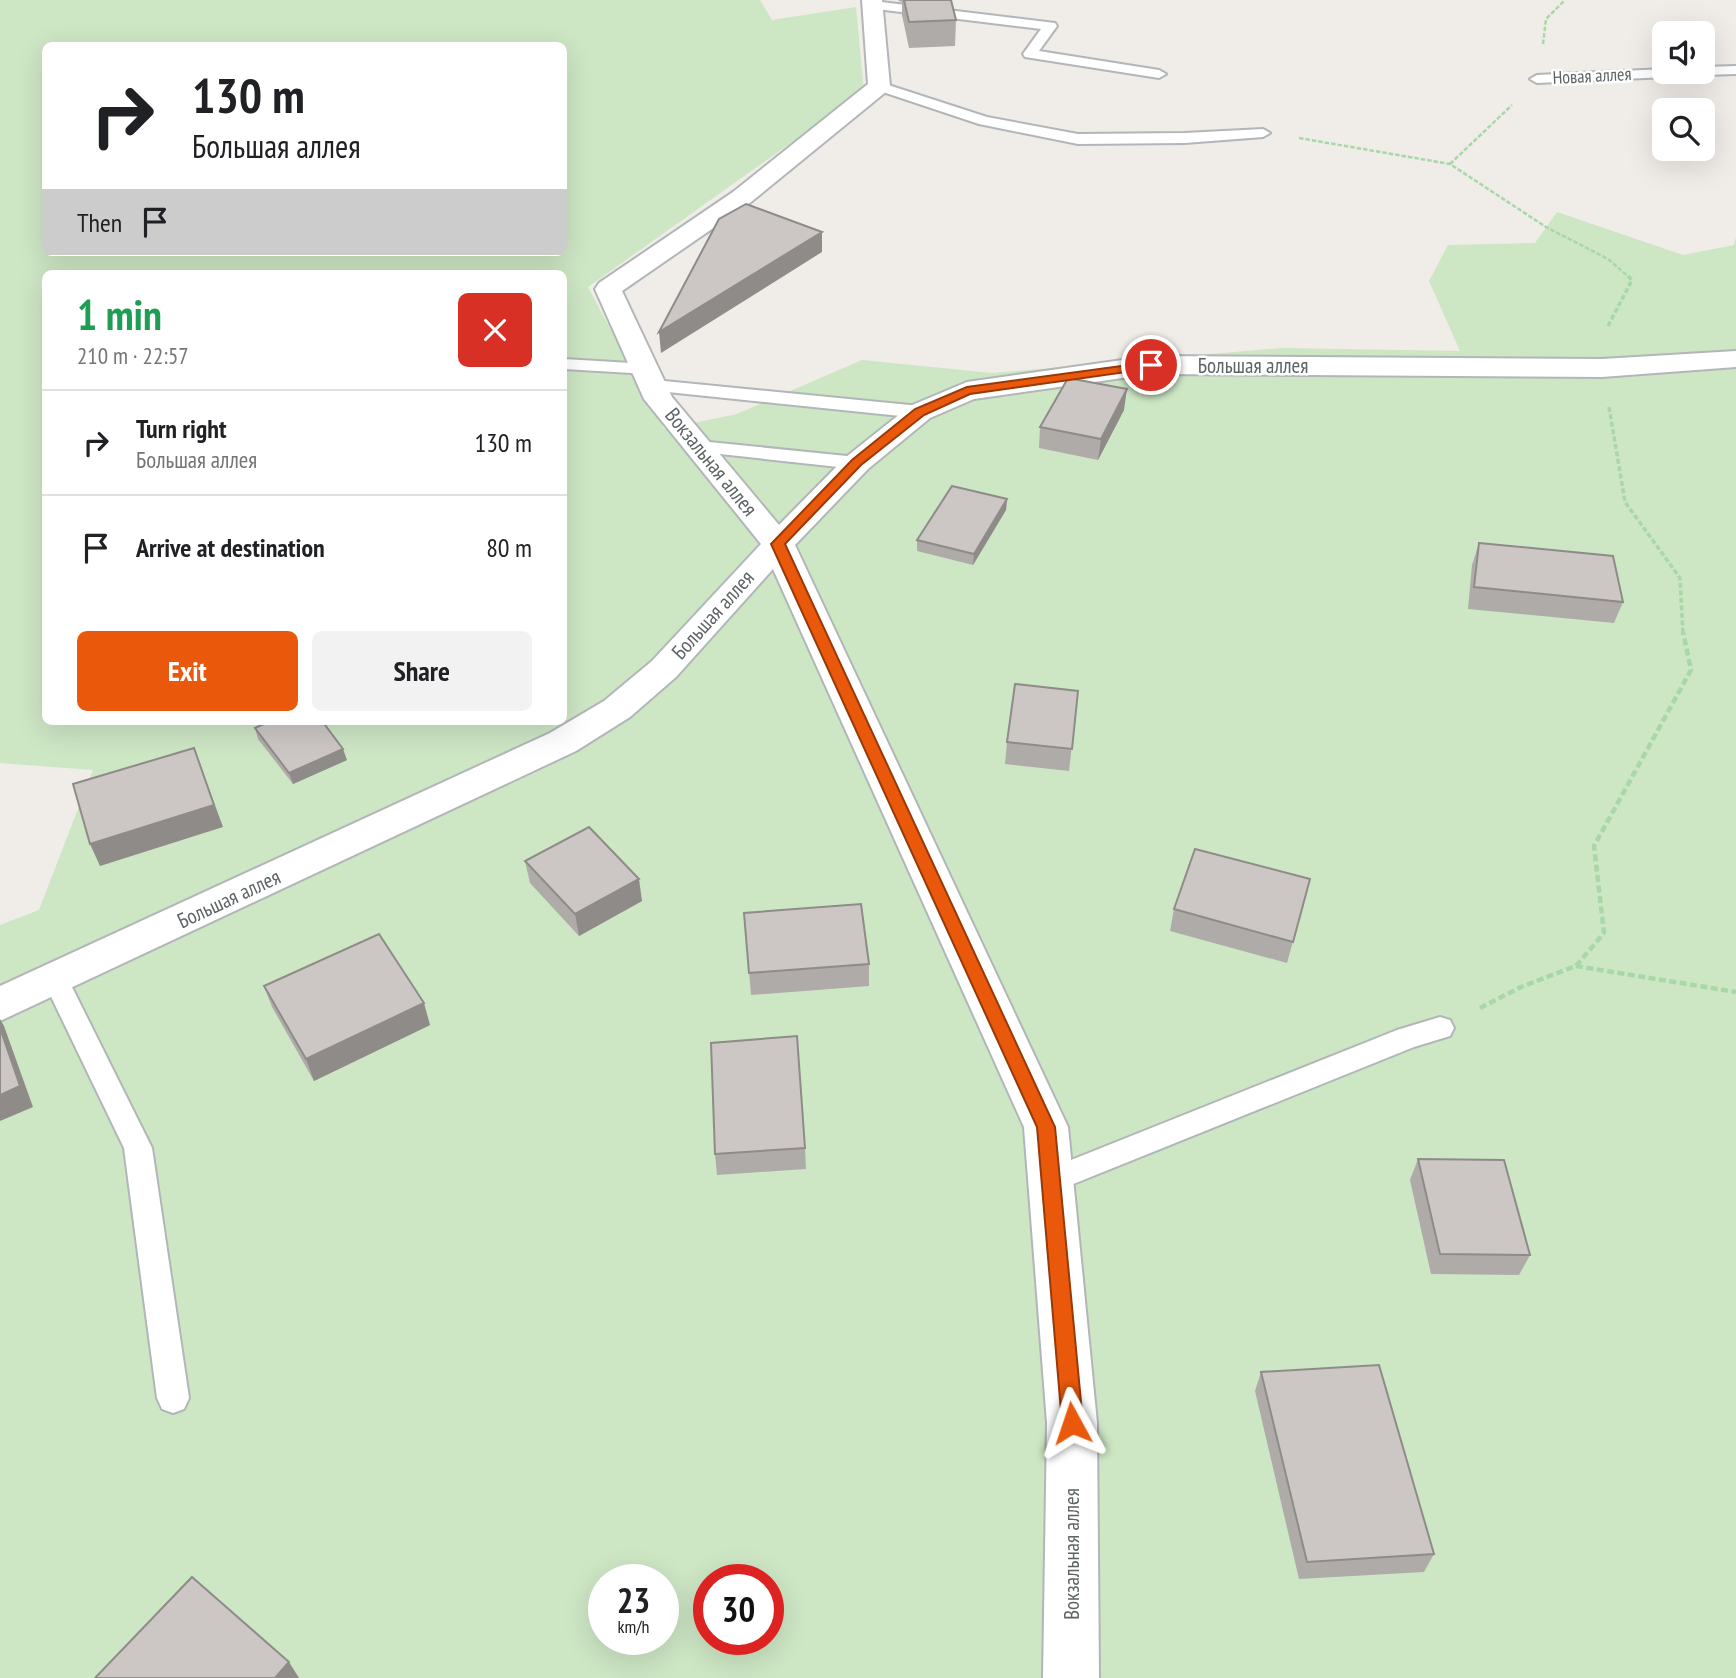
<!DOCTYPE html>
<meta charset="utf-8">
<style>
body{margin:0;font-family:"PT Sans Narrow",sans-serif;background:#f2f2f2;color:#202124;height:100vh;display:flex;flex-direction:column;font-size:26px;white-space:nowrap}
*{box-sizing:border-box;margin:0}
p{font-size:23px;color:#757577}
.icon{flex:none;width:38px;height:38px;fill:none;stroke:currentColor;stroke-width:2;stroke-linecap:round;stroke-linejoin:round}
.map{position:relative;flex:1;overflow:hidden}
.drawer{position:absolute;left:42px;top:270px;width:525px;height:455px;display:flex;flex-direction:column;background:#fff;border-radius:10px;box-shadow:0 7px 28px #0002}
.drawer>*{flex:none}
.top-card{position:absolute;left:42px;top:42px;width:525px;height:214px;border-radius:10px;box-shadow:0 7px 28px #0002;background:#fff;color:#202124;overflow:hidden}
.controls{position:absolute;left:1652px;top:21px;display:grid;gap:14px}
.controls a{display:grid;place-items:center;width:63px;height:63px;border-radius:10px;background:#fff;box-shadow:0 7px 28px #0002;font-size:35px}
.speed{position:absolute;left:588px;top:1564px;display:flex;gap:14px;font-size:35px;font-weight:700;text-align:center}
.speed>*{display:grid;place-content:center;width:91px;height:91px;border-radius:50%;background:#fff;box-shadow:0 7px 28px #0002;line-height:1}
.speed small{font-size:18px;font-weight:400}
.speed .limit{border:10px solid #d22;background:#fff;color:#111}
.pin{position:absolute;display:grid;place-items:center;width:60px;height:60px;color:#fff;margin:-30px;border:4px solid #fff;border-radius:50%;box-shadow:0 2px 7px #0007}
.me{position:absolute;width:77px;margin:-38px;rotate:355deg;stroke-linejoin:round;filter:drop-shadow(0 0 5px #0008)}
.turn{display:flex;align-items:center;gap:24px;height:147px;padding:0 35px;font-size:32px}
.turn .icon{width:91px;height:91px;stroke-width:2.5}
.turn b{display:block;font-size:49px;line-height:60px}
.then{display:flex;align-items:center;height:66px;padding:0 35px;background:#0003;gap:14px;font-size:26px}
.round{display:grid;place-items:center;flex:none;width:74px;height:74px;border-radius:10px;background:#f2f2f2}
.summary{display:flex;align-items:center;justify-content:space-between;height:119px;padding:0 35px}
h1{font-size:42px;font-weight:600;line-height:52px;color:#1e9e55}
.primary-button{display:flex;gap:14px;margin-top:auto;padding:14px 35px}
.primary-button a{flex:1;height:80px;border-radius:10px;background:#ea580c;color:#fff;font-size:28px;font-weight:600;line-height:80px;text-align:center}
.primary-button a+a{background:#f2f2f2;color:#202124}
ul{padding:0;list-style:none}
li{display:flex;align-items:center;gap:21px;height:105px;padding:0 35px;border-top:2px solid #e0e0e0}
li div{flex:1}
li b{display:block;font-size:26px}
li em{font-style:normal}
.map>svg:first-child{display:block}
</style>
<div class="map">
<svg width="1736" height="1678" viewBox="0 0 1736 1678">
<rect width="100%" height="100%" fill="#f0ece7"/>
<path fill="#cde6c4" fill-rule="evenodd" d="M0 0H760L772 20 856 7 864 91 588 287 664 429 737 414 862 360 992 373 1282 348 1460 351 1429 281 1448 245 1535 243 1557 212 1683 255 1734 245 1736 237V1678H0V925L39 910 93 770 0 763ZM46 46H564V252H46ZM46 273H564V721H46ZM604 1580H663V1640H604ZM709 1580H768V1640H709Z"/>
<g fill="none" stroke-linecap="round" stroke-linejoin="round">
<defs>
<g id="lane">
<polygon points="873,1 1055,23 1057,26 1039,51 1159,70 1166,74 1159,78 1025,57 1023,54 1041,29 868,8 866,5"/>
<polygon points="1736,66 1736,74 1703,75 1696,72 1703,72 1703,67"/>
<polygon points="1664,69 1664,72 1695,72 1688,76 1537,83 1530,79 1537,75"/>
<polygon points="879,82 987,117 1078,134 1185,133 1263,129 1270,133 1263,137 1185,143 1078,144 979,124 874,89 874,83"/>
<polygon points="564,359 631,363 653,368 656,372 647,377 631,373 564,369"/>
<polygon points="654,380 920,406 929,412 920,418 648,390 645,386 648,382"/>
<polygon points="699,441 857,457 867,463 857,469 692,451 689,447 692,443"/>
<polygon points="56,970 65,973 152,1148 189,1398 184,1409 173,1413 162,1409 157,1398 124,1148 43,980 47,973"/>
<polygon points="1440,1017 1450,1020 1454,1028 1450,1036 1414,1047 1051,1193 1041,1190 1036,1181 1041,1172 1397,1030"/>
</g>
<polygon id="street" points="862,0 882,0 890,86 887,91 751,202 622,291 672,397 779,525 846,457 910,406 967,382 1151,356 1602,359 1736,351 1736,367 1602,377 1151,374 974,399 930,418 868,469 795,545 1068,1127 1097,1423 1099,1678 1043,1678 1047,1423 1024,1127 773,569 676,677 630,717 576,751 0,1021 0,986 550,733 604,701 652,661 761,544 644,399 595,289 599,283 733,192 868,84"/>
</defs>
<use href="#lane" stroke="#b2b6b8" stroke-width="4"/>
<use href="#street" stroke="#b2b6b8" stroke-width="4"/>
<g stroke="#a8d8a8" stroke-width="2.5" stroke-dasharray="4.5 2" stroke-linecap="butt">
<polyline points="1543,44 1546,19 1565,0"/>
<polyline points="1299,138 1450,164 1546,227 1608,259 1630,278"/>
<polyline points="1450,164 1512,105"/>
</g>
<g stroke="#a8d8a8" stroke-width="3.5" stroke-dasharray="5 2.5" stroke-linecap="butt">
<polyline points="1608,326 1632,280 1628,276"/>
<polyline points="1609,407 1625,502 1680,578 1683,634"/>
</g>
<g stroke="#a8d8a8" stroke-width="4.5" stroke-dasharray="7 3.5" stroke-linecap="butt">
<polyline points="1576,966 1736,992"/>
<polyline points="1480,1008 1521,987 1576,966 1604,933 1594,846 1691,670 1683,632"/>
</g>
<use href="#lane" fill="#fff" fill-rule="evenodd"/>
<use href="#street" fill="#fff" fill-rule="evenodd"/>
</g>
<g fill="#afaba9">
<polygon points="898,0 951,0 956,20 955,46 909,48 902,15 902,2 899,1"/>
<polygon points="1124,410 1098,460 1039,448 1040,427"/>
<polygon points="1007,499 1006,510 973,565 917,551 917,540"/>
<polygon points="1479,543 1623,602 1614,623 1468,609 1472,565"/>
<polygon points="1078,691 1069,771 1005,764 1007,742"/>
<polygon points="255,728 347,760 293,784 258,739"/>
<polygon points="525,861 642,901 579,936 530,883"/>
<polygon points="1310,879 1287,963 1170,931 1174,909"/>
<polygon points="744,913 869,964 869,986 751,995"/>
<polygon points="264,986 430,1025 314,1081 272,1007"/>
<polygon points="805,1148 806,1169 717,1175 715,1154"/>
<polygon points="1418,1159 1530,1255 1519,1275 1431,1274 1410,1180"/>
<polygon points="1261,1372 1434,1554 1424,1572 1299,1579 1255,1391"/>
</g>
<g fill="#8f8b89">
<polygon points="822,232 822,252 661,353 659,332"/>
<polygon points="1127,389 1124,410 1098,460 1101,439"/>
<polygon points="1007,499 1006,510 973,565 974,554"/>
<polygon points="194,748 223,827 100,866 90,844"/>
<polygon points="343,749 347,760 293,784 289,773"/>
<polygon points="639,879 642,901 579,936 575,914"/>
<polygon points="424,1003 430,1025 314,1081 306,1059"/>
<polygon points="0,1019 4,1026 33,1107 0,1121"/>
<polygon points="289,1662 299,1678 275,1678"/>
</g>
<g fill="#ccc7c4" stroke="#8f8b89" stroke-width="2">
<polygon points="904,0 951,0 956,20 909,22"/>
<polygon points="746,204 822,232 659,332 719,219"/>
<polygon points="1068,378 1127,389 1101,439 1040,427"/>
<polygon points="952,486 1007,499 974,554 917,540"/>
<polygon points="1479,543 1613,556 1623,602 1474,587"/>
<polygon points="1015,684 1078,691 1072,749 1007,742"/>
<polygon points="270,721 322,721 343,749 289,773 255,728"/>
<polygon points="194,748 214,805 90,844 73,784"/>
<polygon points="589,827 639,879 575,914 525,861"/>
<polygon points="1195,849 1310,879 1293,942 1174,909"/>
<polygon points="861,904 869,964 749,973 744,913"/>
<polygon points="379,934 424,1003 306,1059 264,986"/>
<polygon points="0,1028 20,1086 0,1095"/>
<polygon points="797,1036 805,1148 715,1154 711,1043"/>
<polygon points="1418,1159 1504,1160 1530,1255 1440,1254"/>
<polygon points="1379,1365 1434,1554 1307,1562 1261,1372"/>
<polygon points="192,1577 289,1662 275,1678 95,1678"/>
</g>
<polygon fill="#ea580c" stroke="#983908" stroke-width="2" points="1151,362 1155,363 1155,368 970,394 924,415 861,465 785,544 1055,1127 1083,1423 1080,1430 1072,1433 1065,1430 1062,1423 1037,1127 771,544 852,460 915,409 967,387"/>
<g text-anchor="middle" stroke-width="5" stroke-linejoin="round" paint-order="stroke">
<g font-size="18" fill="#5e6466" stroke="#fff">
<text transform="translate(1592 76) rotate(-3)" y="6">Новая аллея</text>
</g>
<g font-size="21" fill="#5e6466" stroke="#fff">
<text x="1253" y="373">Большая аллея</text>
<text transform="translate(711 462) rotate(51)" y="7">Вокзальная аллея</text>
<text transform="translate(713 615) rotate(-48)" y="7">Большая аллея</text>
<text transform="translate(229 899) rotate(-25)" y="7">Большая аллея</text>
<text transform="translate(1072 1554) rotate(-90)" y="7">Вокзальная аллея</text>
</g>
</g>
</svg>
<div class="controls">
<a><svg class="icon" aria-label="sound" viewBox="0 0 24 24"><path d="M4 9h4l5-4v14l-5-4H4zM17 9q2 3 0 6"/></svg></a>
<a><svg class="icon" aria-label="search" viewBox="0 0 24 24"><circle cx="10" cy="10" r="6"/><path d="M15 15l6 6"/></svg></a>
</div>
<div class="speed"><div>23<small>km/h</small></div><div class="limit">30</div></div>
<div class="pin" style="left:1151px;top:365px;background:#d93025"><svg class="icon" aria-label="arrive" viewBox="0 0 24 24"><path d="M6 21V4h12l-3 4 3 4H6"/></svg></div>
<svg class="me" style="left:1072px;top:1423px" viewBox="-20 -20 40 40"><path d="M0-17L14 15 0 8-14 15z" fill="#ea580c" stroke="#fff" stroke-width="4"/></svg>
<div class="top-card">
<div class="turn"><svg class="icon" aria-label="right" viewBox="0 0 24 24"><path d="M7 20v-9h11M14 6l5 5-5 5"/></svg><div><b>130 m</b>Большая аллея</div></div>
<div class="then">Then<svg class="icon" aria-label="arrive" viewBox="0 0 24 24"><path d="M6 21V4h12l-3 4 3 4H6"/></svg></div>
</div>
<section class="drawer">
<div class="summary"><div><h1>1 min</h1><p>210 m · 22:57</p></div><a class="round" style="background:#d93025;color:#fff"><svg class="icon" aria-label="close" viewBox="0 0 24 24"><path d="M6 6l12 12M18 6L6 18"/></svg></a></div>
<ul>
<li><svg class="icon" aria-label="right" viewBox="0 0 24 24"><path d="M7 20v-9h11M14 6l5 5-5 5"/></svg><div><b>Turn right</b><p>Большая аллея</p></div><em>130 m</em></li>
<li><svg class="icon" aria-label="arrive" viewBox="0 0 24 24"><path d="M6 21V4h12l-3 4 3 4H6"/></svg><div><b>Arrive at destination</b></div><em>80 m</em></li>
</ul>
<div class="primary-button"><a>Exit</a><a>Share</a></div>
</section>
</div>
